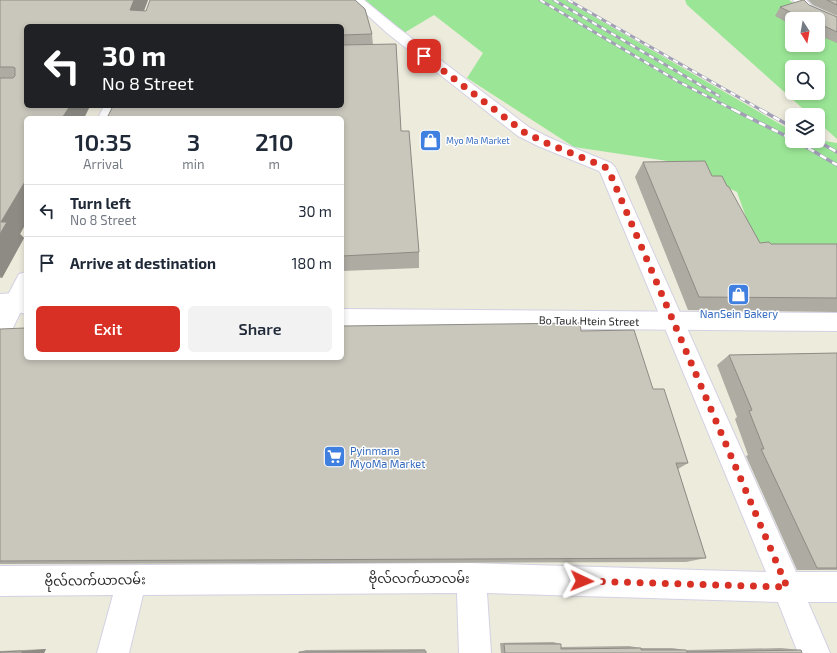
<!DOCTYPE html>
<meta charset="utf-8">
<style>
body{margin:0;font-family:"Exo 2","Noto Sans Myanmar",sans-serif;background:#f2f2f3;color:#1f2937;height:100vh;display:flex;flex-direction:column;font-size:15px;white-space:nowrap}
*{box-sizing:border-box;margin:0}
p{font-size:13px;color:#747a83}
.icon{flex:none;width:22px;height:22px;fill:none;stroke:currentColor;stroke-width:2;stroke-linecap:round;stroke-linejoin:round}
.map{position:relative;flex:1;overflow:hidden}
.drawer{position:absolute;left:24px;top:116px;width:320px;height:244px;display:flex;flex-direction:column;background:#fff;border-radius:6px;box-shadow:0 2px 6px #0003}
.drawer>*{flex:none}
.hud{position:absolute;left:24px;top:24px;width:320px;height:84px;border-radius:6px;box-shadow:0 2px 6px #0003;background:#202124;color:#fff;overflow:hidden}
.needle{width:26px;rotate:169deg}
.controls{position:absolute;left:785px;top:12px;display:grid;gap:8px}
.controls a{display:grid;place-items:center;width:40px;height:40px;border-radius:6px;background:#fff;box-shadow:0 2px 6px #0003;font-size:20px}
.pin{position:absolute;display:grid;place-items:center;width:34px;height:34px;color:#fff;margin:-17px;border-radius:8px;box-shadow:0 2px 6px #0006}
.me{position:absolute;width:44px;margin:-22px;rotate:92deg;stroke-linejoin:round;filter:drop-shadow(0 0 3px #0008)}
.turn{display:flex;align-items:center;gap:14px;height:84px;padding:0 12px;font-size:18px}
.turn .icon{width:52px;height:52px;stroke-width:2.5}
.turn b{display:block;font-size:28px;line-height:34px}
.eta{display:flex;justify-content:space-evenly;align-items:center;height:68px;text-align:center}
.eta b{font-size:24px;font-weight:600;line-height:28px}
.action{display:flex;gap:8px;margin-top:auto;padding:8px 12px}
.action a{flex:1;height:46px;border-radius:6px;background:#d93025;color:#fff;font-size:16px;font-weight:600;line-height:46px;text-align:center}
.action a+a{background:#f2f2f3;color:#1f2937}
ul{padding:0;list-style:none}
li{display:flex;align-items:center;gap:12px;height:52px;padding:0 12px;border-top:1px solid #e0e1e3}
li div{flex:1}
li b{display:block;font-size:15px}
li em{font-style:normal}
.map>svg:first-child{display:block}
</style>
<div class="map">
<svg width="837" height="653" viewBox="0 0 837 653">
<rect width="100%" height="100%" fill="#edebdc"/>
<g fill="#9be696" fill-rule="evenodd">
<polygon points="365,0 565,0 792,131 792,141 818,140 837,143 837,253 760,256 737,192 674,162 574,147 467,78 483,53 434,15 404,33"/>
<path d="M685 0H789L816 18 837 27V139L818 122V115H810L687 5ZM792 19H818V45H792ZM792 67H818V93H792Z"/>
</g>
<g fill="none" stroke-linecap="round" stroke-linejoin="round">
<defs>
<g id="street">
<polygon points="351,0 364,0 397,27 530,128 550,138 611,163 615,167 796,572 837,572 837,602 808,602 830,653 798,653 778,602 487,593 491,653 459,653 457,593 143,595 129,653 97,653 113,595 0,596 0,566 471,563 766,572 601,174 599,171 538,146 518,136 387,33"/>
<polygon points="793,0 806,0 812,6 837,18 837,27 804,12"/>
<polygon points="104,106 120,106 114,118 98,118"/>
<polygon points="26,272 26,301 8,338 0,340 0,310 19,274"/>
</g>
<g id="secondary">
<polygon points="14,293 26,296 26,314 14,311 0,312 0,294"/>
<polygon points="342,309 837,313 837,331 342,327"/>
</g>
</defs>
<use href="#street" stroke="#d3d1e4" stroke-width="2"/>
<use href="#secondary" stroke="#d3d1e4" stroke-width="2"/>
<use href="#street" fill="#fff" fill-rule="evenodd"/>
<use href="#secondary" fill="#fff" fill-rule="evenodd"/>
<defs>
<g id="rail-far1">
<polyline points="540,0 679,82 736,111"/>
<polyline points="554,0 719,96"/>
<polyline points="568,0 763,111"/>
</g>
<g id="rail">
<polyline points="734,110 792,139"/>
<polyline points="761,110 792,127"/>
<polyline points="796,141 837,165"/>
<polyline points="817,141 837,152"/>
</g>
</defs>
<use href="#rail-far1" stroke="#a29fb6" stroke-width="3"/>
<use href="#rail" stroke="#a29fb6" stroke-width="3.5"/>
<use href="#rail-far1" stroke="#fff" stroke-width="2" stroke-dasharray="5.5" stroke-linecap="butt"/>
<use href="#rail" stroke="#fff" stroke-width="2.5" stroke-dasharray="7" stroke-linecap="butt"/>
</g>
<g fill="#adaba2">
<polygon points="0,0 148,0 144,11 146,11 150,0 355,0 365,9 372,34 373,45 396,44 401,131 409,131 419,252 419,268 342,271 342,118 107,118 113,106 342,106 342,26 26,26 26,106 90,106 84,118 26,118 26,223 20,234 24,238 2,278 0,278"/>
<polygon points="808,0 837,0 837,16 813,5"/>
<polygon points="809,5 837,17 837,43 818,35 818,19 792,19 792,25 775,16 780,7"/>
<polygon points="643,162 712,176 727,186 760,243 771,244 837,244 837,312 688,310 635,177"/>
<polygon points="0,329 581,331 653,389 688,463 678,469 706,558 686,562 0,564"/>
<polygon points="837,353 837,570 797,570 746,456 748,455 735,419 737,417 717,365 729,355"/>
<polygon points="553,642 561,644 561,647 629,646 641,648 672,648 686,650 781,648 801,650 802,653 501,653 500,643"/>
<polygon points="46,649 44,653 0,653 0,651"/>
<polygon points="425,649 426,653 299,652 306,650"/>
</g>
<g fill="#8d8b84">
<polygon points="134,0 148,0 138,26 130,10"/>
<polygon points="70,106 90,106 84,118 62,118"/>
<polygon points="26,180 26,223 20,234 24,238 2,278 0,276 0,234 1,222"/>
<polygon points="46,649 44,653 22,653 22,651"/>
</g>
<g fill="#c9c7bc" stroke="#8d8b84">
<polygon points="0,0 134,0 130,10 146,11 150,0 355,0 365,9 372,34 342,35 342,26 26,26 26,106 70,106 62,118 26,118 26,180 1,222 7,222 0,234 0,78 13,78 15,76 15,68 13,67 0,67"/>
<polygon points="803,0 804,0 809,5 837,17 837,32 818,23 818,19 804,19 780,7"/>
<polygon points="827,0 837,0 837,5"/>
<polygon points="396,44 401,131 409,131 419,252 342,256 342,118 107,118 113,106 342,106 342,45"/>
<polygon points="705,161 712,176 722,176 727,186 729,187 760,243 769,242 771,244 837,244 837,298 699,297 643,162"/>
<polygon points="580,323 581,331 634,330 653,389 664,389 688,463 676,463 706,558 0,561 0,329 26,328 26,358 342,358 342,326"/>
<polygon points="837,353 837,568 817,568 761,449 764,449 749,411 752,410 729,355"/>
<polygon points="504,644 561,644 561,649 641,648 641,650 686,650 687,652 801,650 802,653 505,653"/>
<polygon points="22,651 22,653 0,653 0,652"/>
<polygon points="426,651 426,653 299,653 299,652"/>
</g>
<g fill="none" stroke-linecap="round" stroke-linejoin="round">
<polyline stroke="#d93025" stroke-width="7" stroke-dasharray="0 12.6" points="424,56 524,132 544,142 605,167 609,171 787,587 582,581"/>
</g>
<defs>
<symbol id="shop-square" viewBox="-11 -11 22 22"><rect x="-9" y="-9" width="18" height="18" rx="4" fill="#3f7fe0" stroke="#fff"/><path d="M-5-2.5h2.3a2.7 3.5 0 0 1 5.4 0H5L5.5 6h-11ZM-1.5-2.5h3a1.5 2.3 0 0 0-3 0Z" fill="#fff"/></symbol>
<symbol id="supermarket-square" viewBox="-11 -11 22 22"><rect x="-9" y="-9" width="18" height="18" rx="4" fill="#3f7fe0" stroke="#fff"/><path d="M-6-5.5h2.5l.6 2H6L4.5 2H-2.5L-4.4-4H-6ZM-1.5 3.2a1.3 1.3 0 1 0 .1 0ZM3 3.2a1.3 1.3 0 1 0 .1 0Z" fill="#fff"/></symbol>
</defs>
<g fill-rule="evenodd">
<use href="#shop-square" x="418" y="128" width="25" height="25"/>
<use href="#shop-square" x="726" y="282" width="25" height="25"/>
<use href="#supermarket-square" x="322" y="444" width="25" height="25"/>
</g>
<g text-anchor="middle" stroke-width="3" stroke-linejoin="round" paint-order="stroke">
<g font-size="9" fill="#366cbe" stroke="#fff" text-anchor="start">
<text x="446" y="144">Myo Ma Market</text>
</g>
<g font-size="11" fill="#366cbe" stroke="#fff">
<text x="739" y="318">NanSein Bakery</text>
<text x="350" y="455" text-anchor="start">Pyinmana<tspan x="350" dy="13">MyoMa Market</tspan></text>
</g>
<g font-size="11" fill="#2b2b2b" stroke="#fff">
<text transform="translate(589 321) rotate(1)" y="4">Bo Tauk Htein Street</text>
</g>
<g font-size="13" fill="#2b2b2b" stroke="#fff">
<text x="419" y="583">ဗိုလ်လက်ယာလမ်း</text>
<text transform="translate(95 580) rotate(-1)" y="5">ဗိုလ်လက်ယာလမ်း</text>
</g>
</g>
</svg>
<div class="controls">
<a><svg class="needle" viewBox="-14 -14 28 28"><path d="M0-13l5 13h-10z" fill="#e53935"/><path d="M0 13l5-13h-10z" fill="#747a83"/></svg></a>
<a><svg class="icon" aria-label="search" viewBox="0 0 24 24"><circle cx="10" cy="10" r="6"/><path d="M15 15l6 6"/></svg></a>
<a><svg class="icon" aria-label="layers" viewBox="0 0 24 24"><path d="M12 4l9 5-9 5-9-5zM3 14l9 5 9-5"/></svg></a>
</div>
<div class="pin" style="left:424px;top:56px;background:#d93025"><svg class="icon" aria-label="arrive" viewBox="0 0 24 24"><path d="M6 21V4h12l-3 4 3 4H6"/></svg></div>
<svg class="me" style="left:582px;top:581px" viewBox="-20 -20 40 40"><path d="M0-17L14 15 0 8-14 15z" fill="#d93025" stroke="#fff" stroke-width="4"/></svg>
<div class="hud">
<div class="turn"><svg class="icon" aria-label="left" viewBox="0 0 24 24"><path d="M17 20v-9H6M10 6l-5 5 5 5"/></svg><div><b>30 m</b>No 8 Street</div></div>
</div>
<section class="drawer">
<div class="eta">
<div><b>10:35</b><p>Arrival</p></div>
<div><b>3</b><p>min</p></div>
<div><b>210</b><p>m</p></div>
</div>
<ul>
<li><svg class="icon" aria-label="left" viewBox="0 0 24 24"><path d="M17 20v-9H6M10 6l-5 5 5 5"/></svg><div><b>Turn left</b><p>No 8 Street</p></div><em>30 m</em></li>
<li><svg class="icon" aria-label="arrive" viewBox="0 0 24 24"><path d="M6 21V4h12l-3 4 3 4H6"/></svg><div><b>Arrive at destination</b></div><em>180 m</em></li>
</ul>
<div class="action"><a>Exit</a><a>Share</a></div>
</section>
</div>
